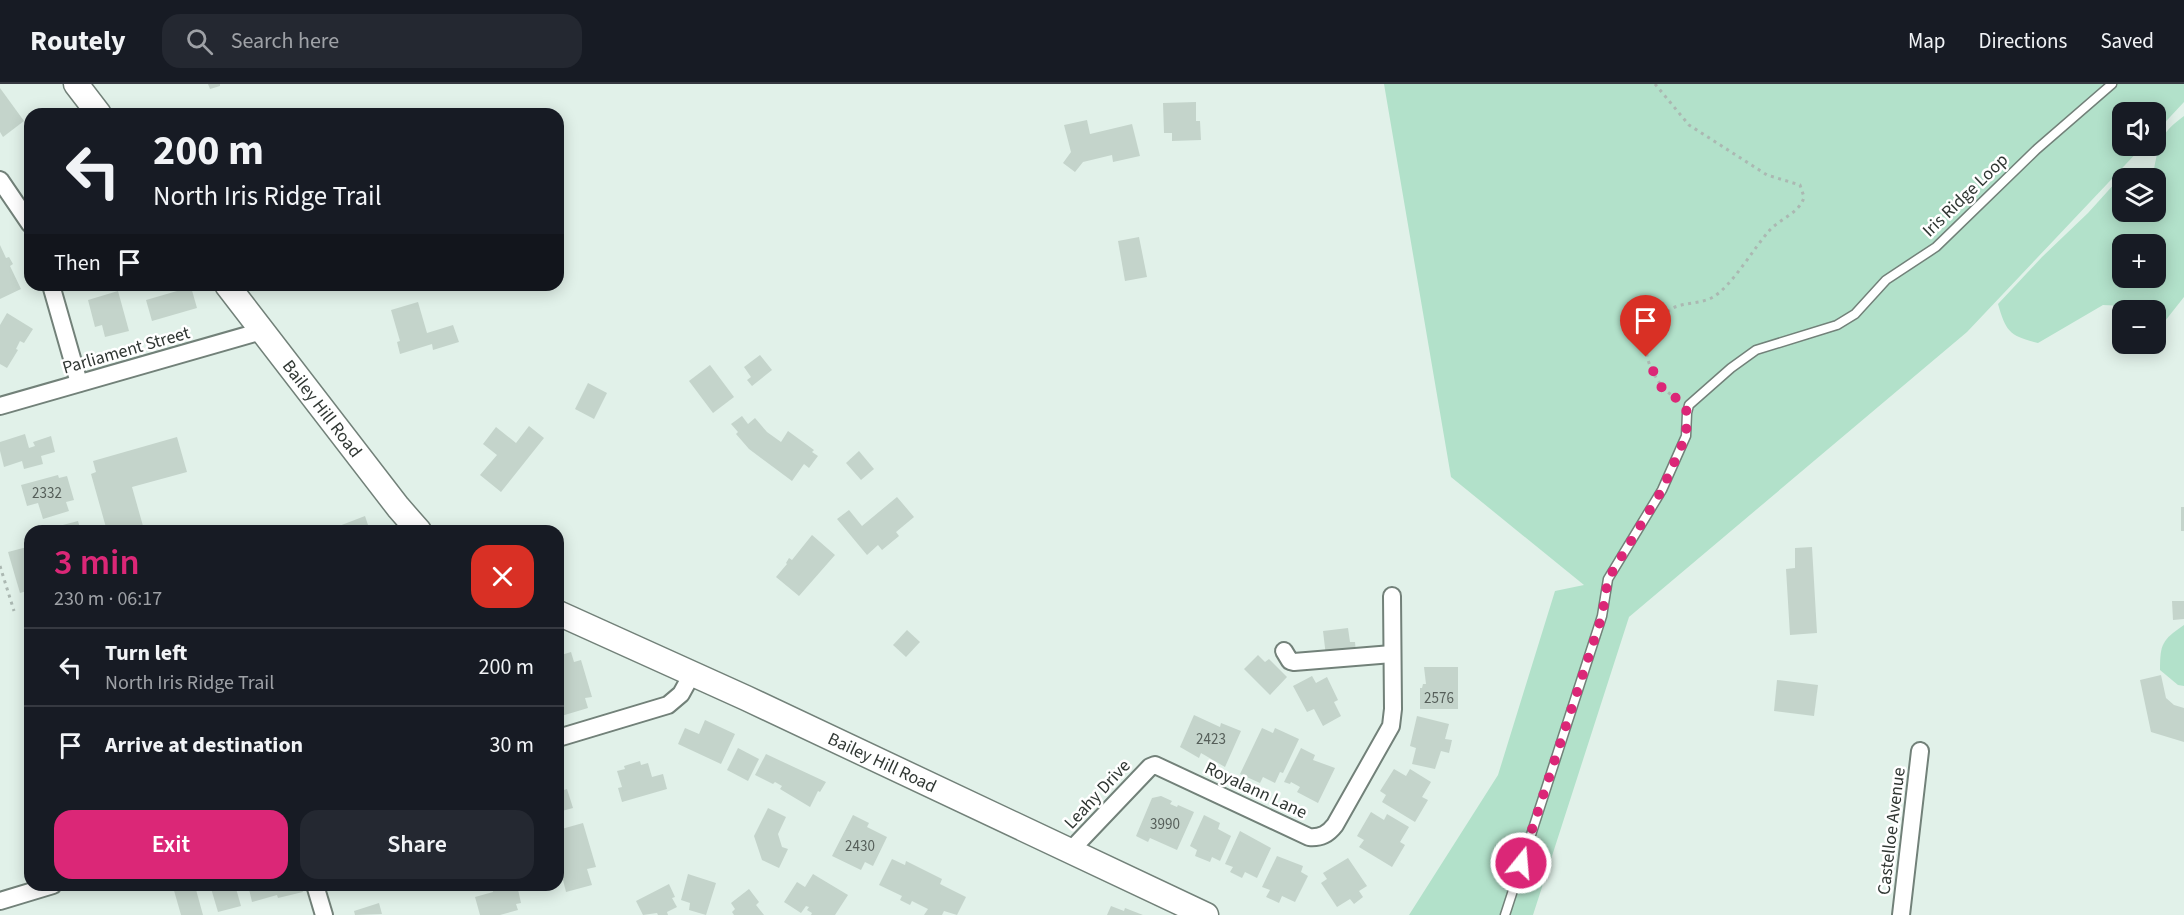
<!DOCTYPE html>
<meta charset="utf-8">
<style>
body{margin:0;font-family:"Source Sans 3",sans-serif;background:#242831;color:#f1f3f6;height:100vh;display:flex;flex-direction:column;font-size:22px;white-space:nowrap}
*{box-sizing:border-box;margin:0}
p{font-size:20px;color:#9ea1a6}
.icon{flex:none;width:33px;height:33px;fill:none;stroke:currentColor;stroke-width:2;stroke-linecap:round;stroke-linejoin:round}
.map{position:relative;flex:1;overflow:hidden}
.drawer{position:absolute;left:24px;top:441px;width:540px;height:366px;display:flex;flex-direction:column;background:#171b24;border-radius:18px;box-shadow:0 3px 15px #0003}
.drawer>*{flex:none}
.hud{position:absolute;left:24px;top:24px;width:540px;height:183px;border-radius:18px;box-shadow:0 3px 15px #0003;background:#171b24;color:#f1f3f6;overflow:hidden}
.controls{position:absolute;left:2112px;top:18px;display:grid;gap:12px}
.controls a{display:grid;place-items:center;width:54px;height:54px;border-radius:12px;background:#171b24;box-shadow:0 3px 15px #0003;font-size:30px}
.pin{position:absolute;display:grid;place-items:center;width:51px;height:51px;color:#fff;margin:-62px -26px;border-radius:50% 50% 50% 0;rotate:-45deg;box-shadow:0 0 6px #0007}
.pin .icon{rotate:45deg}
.me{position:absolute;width:66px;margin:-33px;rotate:17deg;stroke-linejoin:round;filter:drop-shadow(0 0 4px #0008)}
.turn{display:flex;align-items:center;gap:21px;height:126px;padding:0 30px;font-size:27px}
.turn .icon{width:78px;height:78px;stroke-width:2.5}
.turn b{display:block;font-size:42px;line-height:51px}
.then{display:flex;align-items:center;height:57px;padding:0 30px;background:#0003;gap:12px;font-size:22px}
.round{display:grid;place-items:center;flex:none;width:63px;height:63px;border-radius:18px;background:#242831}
.overview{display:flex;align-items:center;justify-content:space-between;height:102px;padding:0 30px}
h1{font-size:36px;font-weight:600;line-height:45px;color:#db2777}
.primary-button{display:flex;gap:12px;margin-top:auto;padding:12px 30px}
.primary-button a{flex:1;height:69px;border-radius:18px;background:#db2777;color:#fff;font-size:24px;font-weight:600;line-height:69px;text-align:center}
.primary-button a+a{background:#242831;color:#f1f3f6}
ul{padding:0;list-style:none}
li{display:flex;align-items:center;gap:18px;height:78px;padding:0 30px;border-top:2px solid #363941}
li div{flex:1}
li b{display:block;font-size:22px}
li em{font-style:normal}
header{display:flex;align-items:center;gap:36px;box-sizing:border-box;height:84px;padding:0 30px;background:#171b24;border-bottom:2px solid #363941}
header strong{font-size:28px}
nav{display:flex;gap:33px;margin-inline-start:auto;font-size:21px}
.search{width:420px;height:54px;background:#242831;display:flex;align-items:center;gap:15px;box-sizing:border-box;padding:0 21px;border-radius:18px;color:#9ea1a6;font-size:22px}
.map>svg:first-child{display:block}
</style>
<header>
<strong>Routely</strong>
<div class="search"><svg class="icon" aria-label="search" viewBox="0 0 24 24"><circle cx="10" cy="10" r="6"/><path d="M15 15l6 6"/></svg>Search here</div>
<nav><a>Map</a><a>Directions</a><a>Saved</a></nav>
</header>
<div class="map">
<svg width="2184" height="831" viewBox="0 0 2184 831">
<rect width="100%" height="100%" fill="#e1f1e9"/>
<g fill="#b2e1ca" fill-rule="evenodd">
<polygon points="1384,0 2184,0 2184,18 2156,48 2156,28 2122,28 2122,62 2143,62 1967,248 1629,533 1533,831 1409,831 1498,691 1555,507 1584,501 1451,393"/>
<path d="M2184 32V213L2165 237 2156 236V226H2131L2125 222 2103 221 2038 259C2010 252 2006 248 1998 220L2042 173 2088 129 2116 98 2122 96V128H2156V94H2126L2154 85C2160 56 2160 50 2184 32ZM2122 160H2156V194H2122Z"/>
<path d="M2184 541V602L2178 601 2160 586C2160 560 2162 556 2184 541Z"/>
</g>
<g fill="#c4d4cb">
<polygon points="208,0 220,0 220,2 210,5"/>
<polygon points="0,4 24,37 3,53 0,48"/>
<polygon points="1196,18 1196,37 1200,37 1201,56 1172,57 1172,49 1164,49 1163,19"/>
<polygon points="1087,36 1090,50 1132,40 1140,72 1113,78 1112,71 1083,78 1075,88 1063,79 1071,68 1064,41"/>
<polygon points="30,55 30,68 24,60"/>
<polygon points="1139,153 1147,193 1125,197 1118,157"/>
<polygon points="0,161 6,174 9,173 13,180 10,182 21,205 0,215"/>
<polygon points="191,203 197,224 152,237 146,216"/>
<polygon points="118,207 129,247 105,253 102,241 95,243 88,216"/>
<polygon points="418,218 427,249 453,241 459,258 433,266 432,260 400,270 397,258 400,257 391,226"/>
<polygon points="7,229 33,245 24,259 20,257 16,265 18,266 7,284 0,280 0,241"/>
<polygon points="760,271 772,286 752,302 747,296 751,293 744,283"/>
<polygon points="710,281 734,313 713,329 689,297"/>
<polygon points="588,299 607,309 594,335 575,325"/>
<polygon points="742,332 748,340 755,334 767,348 781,358 788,347 814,366 812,368 818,372 809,384 804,380 792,397 749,365 736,350 738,348 731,340"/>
<polygon points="529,342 544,354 501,408 480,391 497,371 483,360 496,343 516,359"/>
<polygon points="25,350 29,364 35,362 33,358 51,352 55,368 41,372 43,380 24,385 22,377 4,383 0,367 0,358"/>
<polygon points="177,353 187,388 132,403 143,442 124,447 107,447 91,390 96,388 93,377"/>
<polygon points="859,367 874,385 861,396 846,379"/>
<polygon points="58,391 59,394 67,392 74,416 66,418 69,427 43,435 38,419 27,422 21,401"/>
<polygon points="897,413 914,433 896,448 899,452 882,466 878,461 867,471 837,435 849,426 862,442"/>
<rect x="2181" y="423" width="3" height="24"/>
<polygon points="365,432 370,447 326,447"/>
<polygon points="78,437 80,444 90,441 92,447 60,447 59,442"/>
<polygon points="812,451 835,471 799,512 776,493 787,480 786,479 789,474 792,476"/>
<polygon points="27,463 30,474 30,506 20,509 8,468"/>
<polygon points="1812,463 1817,549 1790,551 1786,485 1795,484 1795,464"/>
<polygon points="2172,517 2184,517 2184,535 2173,536"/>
<polygon points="1348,544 1350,558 1355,558 1356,569 1326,572 1323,547"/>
<polygon points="907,546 920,558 906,573 893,561"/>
<polygon points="571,568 574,578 581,576 592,613 585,614 588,624 558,633 558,572"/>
<polygon points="1258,571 1265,578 1269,575 1287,593 1270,611 1244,585"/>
<polygon points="1424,583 1458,583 1458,625 1420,625 1420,604 1422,604 1423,600 1426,600"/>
<polygon points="2161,591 2166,614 2174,621 2184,624 2184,658 2151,648 2140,596"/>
<polygon points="1312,592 1316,599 1327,593 1338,616 1334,618 1341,632 1323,642 1314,625 1307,628 1293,602"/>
<polygon points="1777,596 1818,601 1814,632 1774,627"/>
<polygon points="1194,631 1220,643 1221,639 1241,647 1225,683 1201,669 1199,674 1180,663"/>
<polygon points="1417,632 1449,640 1445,655 1452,656 1449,669 1441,667 1435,685 1412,680 1416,664 1410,662"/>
<polygon points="705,636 735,650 721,680 678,660 685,644 699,650"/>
<polygon points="1262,644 1273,649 1275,644 1299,655 1283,689 1280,688 1275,699 1263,693 1260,699 1240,690"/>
<polygon points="738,664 759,675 748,697 727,686"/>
<polygon points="1301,664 1315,671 1313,676 1335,684 1318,719 1297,708 1300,703 1291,698 1290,700 1284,698"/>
<polygon points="766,670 826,698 820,708 818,707 810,723 780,705 782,702 775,698 773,700 755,691"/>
<polygon points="640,677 641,681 648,679 652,693 663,690 667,705 622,718 618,704 622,703 617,687 625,685 624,682"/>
<polygon points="1394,685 1406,692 1410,685 1431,698 1422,713 1428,716 1415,738 1382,718 1386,711 1380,707"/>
<polygon points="567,705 573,724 558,728 558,708"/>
<polygon points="1161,712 1172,717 1170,720 1177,723 1178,721 1194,728 1177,766 1150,754 1148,758 1136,752 1152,714"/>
<polygon points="768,724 786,733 778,750 782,763 788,765 779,784 762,776 754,752"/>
<polygon points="1371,728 1384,736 1387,730 1409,743 1400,758 1405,761 1392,783 1359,763 1364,756 1357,752"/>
<polygon points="853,731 869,739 867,743 887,753 873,782 865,778 861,786 832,772"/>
<polygon points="1204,731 1220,739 1218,745 1231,752 1220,777 1212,773 1210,778 1195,772 1197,766 1190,762"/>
<polygon points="583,739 596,783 587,785 592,801 566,808 562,792 558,793 558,746"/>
<polygon points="1240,747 1271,764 1257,794 1245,788 1242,794 1230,788 1233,783 1225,780"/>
<polygon points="1277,772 1303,782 1301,788 1308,792 1295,818 1282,812 1279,819 1266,813 1270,806 1262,803"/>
<polygon points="1348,774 1367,802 1359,807 1363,813 1354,820 1350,815 1337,823 1321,799 1327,795 1323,789"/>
<polygon points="892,775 905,781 906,777 942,795 940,800 966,813 957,831 944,827 942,831 924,831 928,825 912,817 910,821 900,816 902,812 879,801"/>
<polygon points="688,790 716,799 706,831 689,826 690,819 681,816"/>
<polygon points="813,790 848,811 835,831 811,831 812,829 807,826 809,823 806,822 801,829 784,818 797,798 805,803"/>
<polygon points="669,800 675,813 672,814 677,823 667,828 668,831 658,831 657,829 643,831 636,817"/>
<polygon points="179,801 189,801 190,804 195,802 203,831 181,831 173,803"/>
<polygon points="210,801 235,801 241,822 218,828"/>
<polygon points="248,801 301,801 303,808 278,814 277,811 252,818"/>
<polygon points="495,801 517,801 521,819 516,820 518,826 500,831 480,831 475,813 493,808 492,802"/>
<polygon points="749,805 759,818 756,821 764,831 734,831 732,828 735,825 731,819"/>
<polygon points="379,819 382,830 355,831 354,827"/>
<polygon points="1111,822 1124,827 1125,824 1143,831 1107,831"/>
</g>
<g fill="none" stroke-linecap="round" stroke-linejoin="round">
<defs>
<polyline id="lane" points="1505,831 1602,532 1608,495 1662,406 1686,352 1687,329 1689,321 1731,284 1756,266 1837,241 1855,230 1886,196 1936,163 2037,65 2112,0"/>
<g id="street">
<polyline points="0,96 30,140"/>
<polyline points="51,201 79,299"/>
<polyline points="0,322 262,247"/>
<polyline points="1284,567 1290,577 1294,578 1392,570"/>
<polyline points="558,654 668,621 681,610 692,590"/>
<path d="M1071 766 1150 683 1155 681 1309 753C1321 754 1328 750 1335 741L1391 642 1393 625 1392 512"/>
<polyline points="315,801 324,831"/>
<polyline points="0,817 53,801"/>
<polyline points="1901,831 1920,667"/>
</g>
<g id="secondary">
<polyline points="76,0 99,30"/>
<path id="s1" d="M227 201 398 423 419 447"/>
<path id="s2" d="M558 529 746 614 1206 831"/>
</g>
</defs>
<use href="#lane" stroke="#728179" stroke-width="11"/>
<use href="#street" stroke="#728179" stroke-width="20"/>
<use href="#secondary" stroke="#728179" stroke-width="27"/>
<g stroke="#abb8b2" stroke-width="3" stroke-dasharray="3 4.5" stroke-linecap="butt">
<path d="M1655 0 1689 41 1767 91 1800 101 1804 113C1800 129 1779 135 1769 147 1753 165 1732 202 1713 213 1701 220 1685 218 1673 224 1646 240 1639 263 1654 290 1661 302 1666 309 1679 315"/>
<polyline points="0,482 14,527"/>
</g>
<use href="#lane" stroke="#fff" stroke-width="8"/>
<use href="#street" stroke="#fff" stroke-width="16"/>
<use href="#secondary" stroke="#fff" stroke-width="24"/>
</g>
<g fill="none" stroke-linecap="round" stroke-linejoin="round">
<polyline stroke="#db2777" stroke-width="10" stroke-dasharray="0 18" points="1521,779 1602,532 1608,495 1662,406 1686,352 1687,329 1684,319 1663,306 1646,273"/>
</g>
<g text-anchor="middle" stroke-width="5" stroke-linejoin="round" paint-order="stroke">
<g font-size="15" fill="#555e59">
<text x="47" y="414">2332</text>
<text x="1439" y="619">2576</text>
<text x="1211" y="660">2423</text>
<text x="1165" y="745">3990</text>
<text x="860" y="767">2430</text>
</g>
<g font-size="18" fill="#303733" stroke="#fff">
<text transform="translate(1965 111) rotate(-44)" y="6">Iris Ridge Loop</text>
<text transform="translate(126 266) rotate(-16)" y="6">Parliament Street</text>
<text dy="6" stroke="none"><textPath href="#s1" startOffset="156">Bailey Hill Road</textPath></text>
<text dy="6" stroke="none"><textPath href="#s2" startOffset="357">Bailey Hill Road</textPath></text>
<text transform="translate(1256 706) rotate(25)" y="6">Royalann Lane</text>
<text transform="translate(1097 710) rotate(-47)" y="6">Leahy Drive</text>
<text transform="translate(1891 747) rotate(-83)" y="6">Castelloe Avenue</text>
</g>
</g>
</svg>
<div class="controls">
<a><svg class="icon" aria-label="sound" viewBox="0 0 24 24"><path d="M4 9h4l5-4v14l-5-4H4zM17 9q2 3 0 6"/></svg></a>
<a><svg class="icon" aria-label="layers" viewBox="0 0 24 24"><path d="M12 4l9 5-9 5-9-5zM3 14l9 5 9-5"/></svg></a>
<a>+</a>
<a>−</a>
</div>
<div class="pin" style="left:1646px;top:273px;background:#d93025"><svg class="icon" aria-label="arrive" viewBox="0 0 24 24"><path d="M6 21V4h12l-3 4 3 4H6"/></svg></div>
<svg class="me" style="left:1521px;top:779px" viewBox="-20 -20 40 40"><circle r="17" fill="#db2777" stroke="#fff" stroke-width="3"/><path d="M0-11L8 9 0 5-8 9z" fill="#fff"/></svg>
<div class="hud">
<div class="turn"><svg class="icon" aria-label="left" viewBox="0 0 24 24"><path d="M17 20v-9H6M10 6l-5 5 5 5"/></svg><div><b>200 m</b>North Iris Ridge Trail</div></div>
<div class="then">Then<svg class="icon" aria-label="arrive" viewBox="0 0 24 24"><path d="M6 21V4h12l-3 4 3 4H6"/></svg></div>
</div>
<section class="drawer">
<div class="overview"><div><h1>3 min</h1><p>230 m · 06:17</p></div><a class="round" style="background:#d93025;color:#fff"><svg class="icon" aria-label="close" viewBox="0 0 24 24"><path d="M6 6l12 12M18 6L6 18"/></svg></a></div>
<ul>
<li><svg class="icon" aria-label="left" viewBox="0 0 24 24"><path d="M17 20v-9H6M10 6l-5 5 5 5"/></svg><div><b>Turn left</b><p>North Iris Ridge Trail</p></div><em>200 m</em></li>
<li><svg class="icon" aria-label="arrive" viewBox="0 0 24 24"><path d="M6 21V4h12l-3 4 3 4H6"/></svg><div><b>Arrive at destination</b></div><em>30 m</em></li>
</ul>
<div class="primary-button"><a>Exit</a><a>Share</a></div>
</section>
</div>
